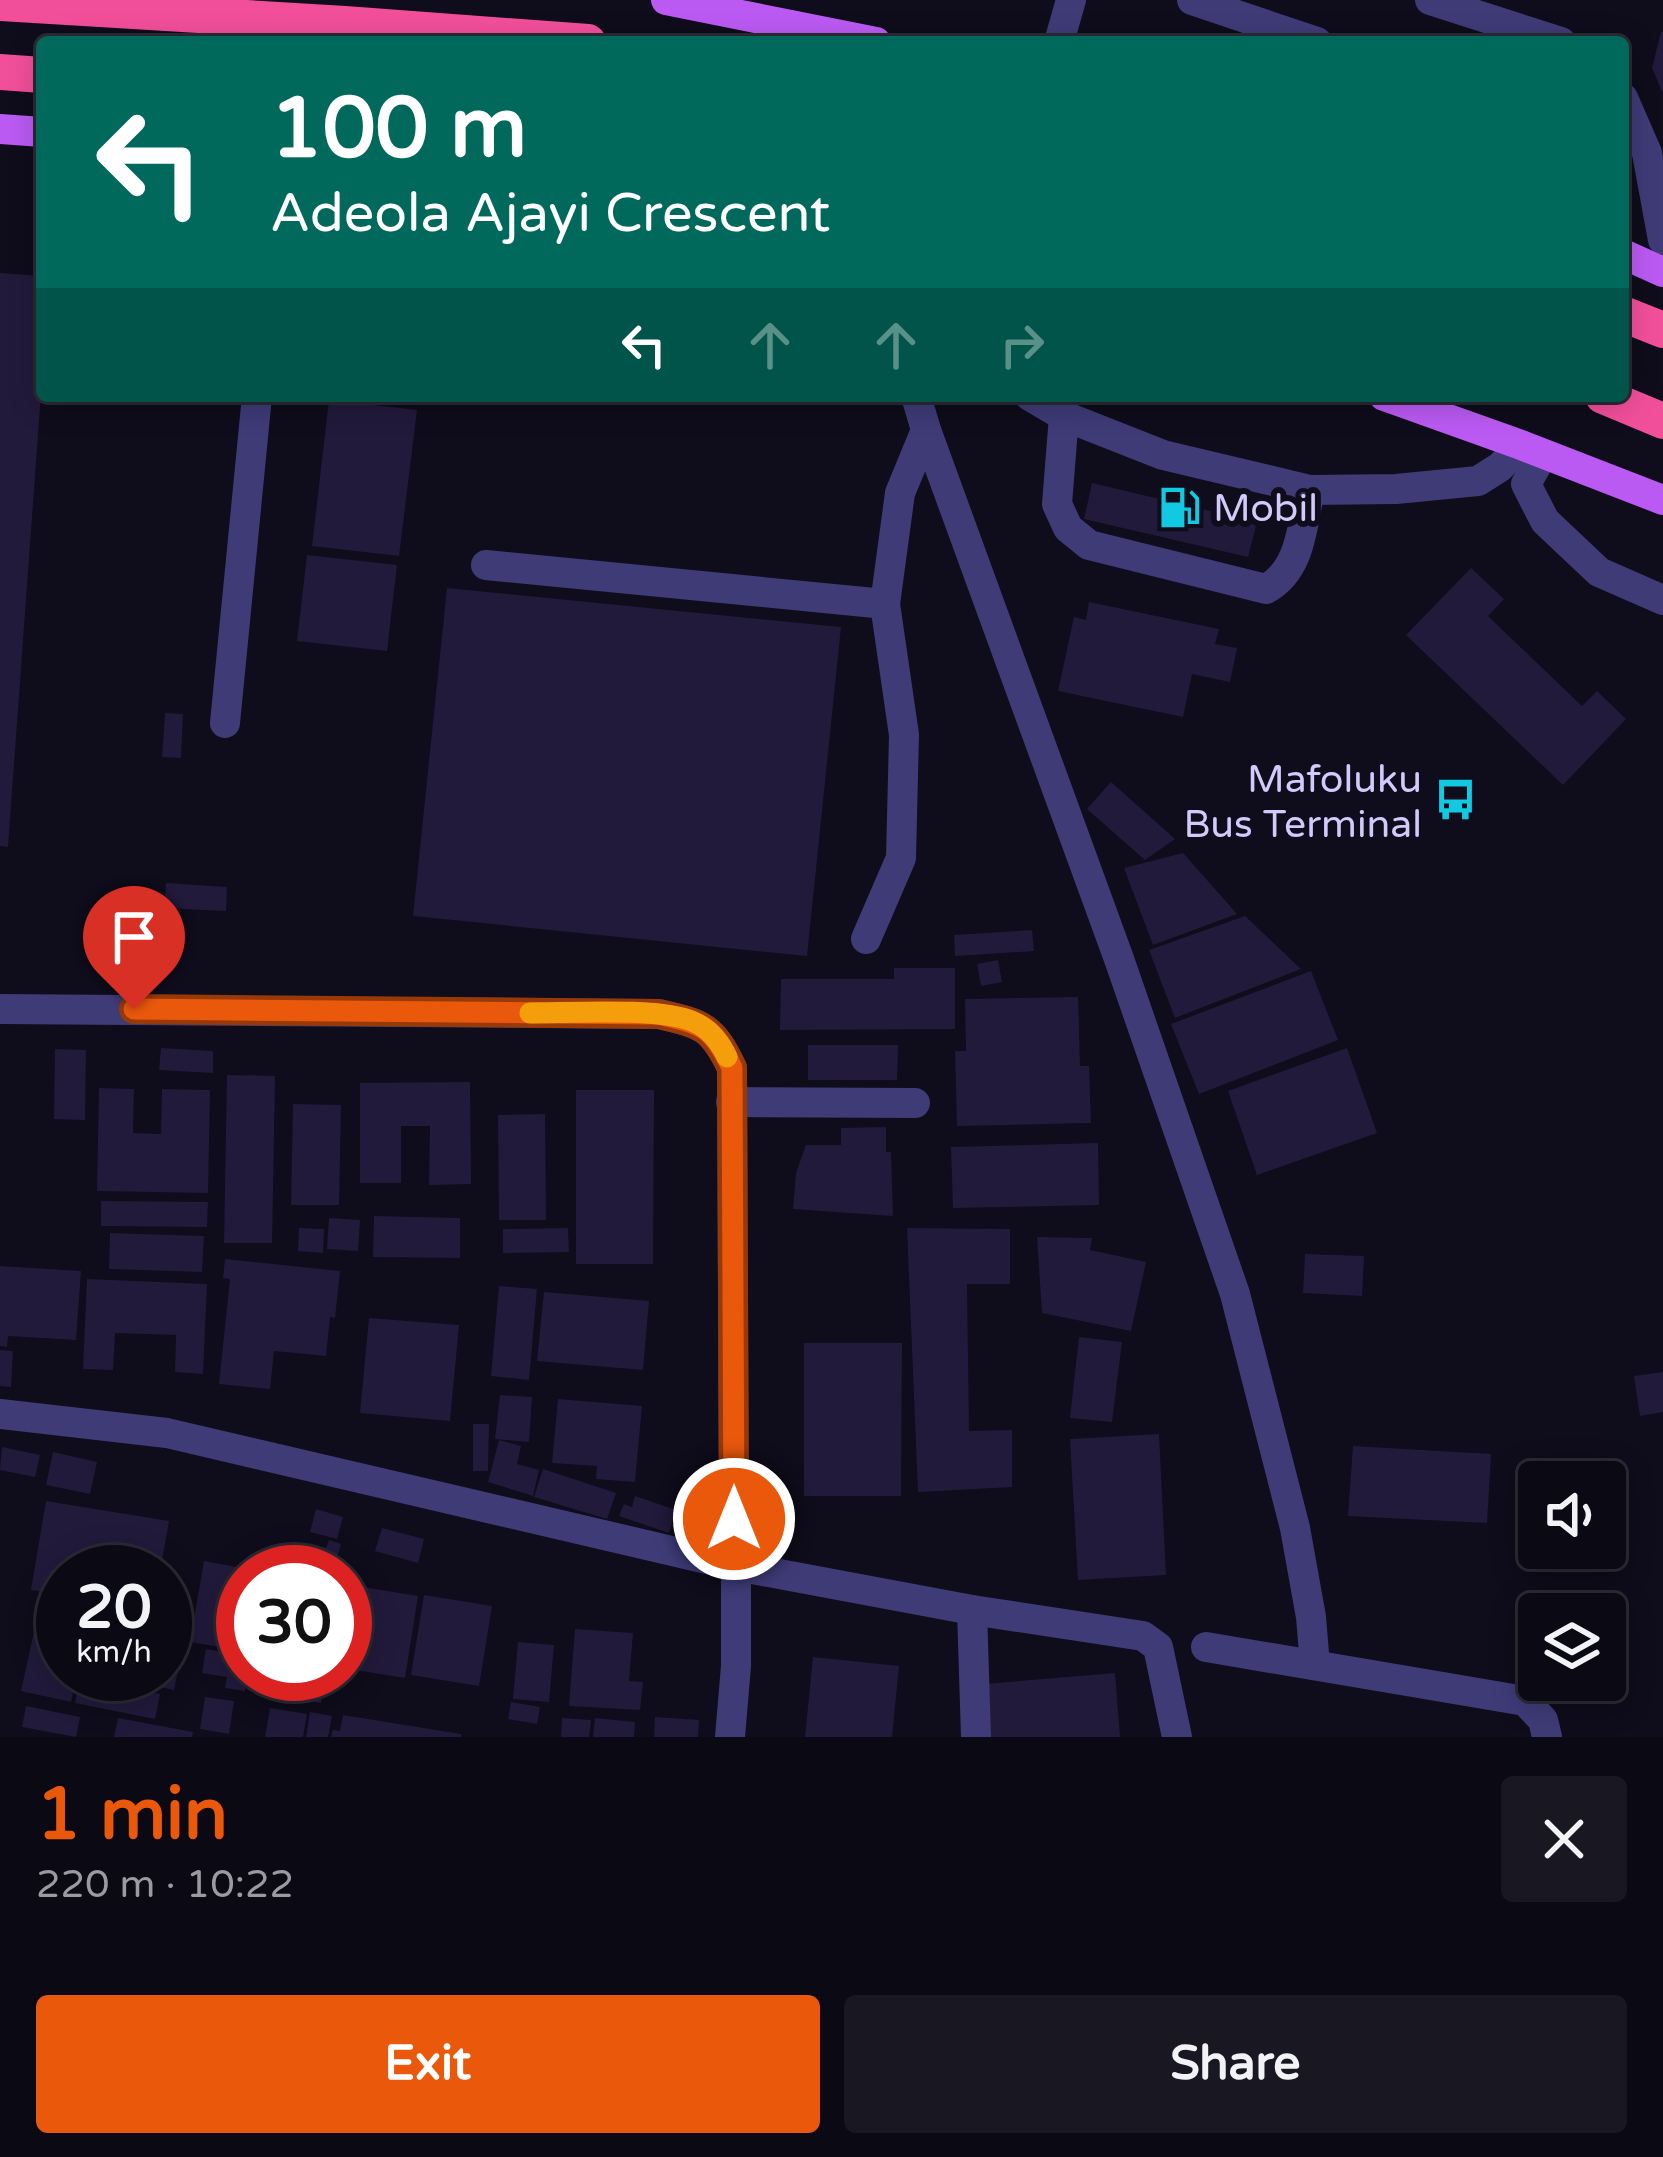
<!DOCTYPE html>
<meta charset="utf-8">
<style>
body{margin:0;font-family:"Varela Round",sans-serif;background:#191722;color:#f1f3f6;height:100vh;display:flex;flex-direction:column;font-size:45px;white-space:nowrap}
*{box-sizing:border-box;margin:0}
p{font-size:39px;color:#9a9aa0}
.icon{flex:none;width:66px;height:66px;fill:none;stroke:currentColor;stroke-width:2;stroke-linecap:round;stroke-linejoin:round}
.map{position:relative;height:1737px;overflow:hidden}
.side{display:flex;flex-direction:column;background:#0b0914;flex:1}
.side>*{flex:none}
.guide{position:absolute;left:36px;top:36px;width:1593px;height:366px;border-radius:12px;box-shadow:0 6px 30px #0003,0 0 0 3px #2b2a34;background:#00695c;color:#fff;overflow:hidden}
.tools{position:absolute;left:1518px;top:1461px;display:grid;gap:24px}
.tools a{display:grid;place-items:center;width:108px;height:108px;border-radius:12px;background:#0b0914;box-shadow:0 6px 30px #0003,0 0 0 3px #2b2a34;font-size:60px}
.speed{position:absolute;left:36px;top:1545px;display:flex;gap:24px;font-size:60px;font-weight:700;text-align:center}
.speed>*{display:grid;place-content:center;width:156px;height:156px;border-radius:50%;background:#0b0914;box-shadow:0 6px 30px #0003,0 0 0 3px #2b2a34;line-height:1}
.speed small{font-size:30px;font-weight:400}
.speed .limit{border:18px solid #d22;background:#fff;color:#111}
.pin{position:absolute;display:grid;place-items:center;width:102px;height:102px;color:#fff;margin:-123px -51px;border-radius:50% 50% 50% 0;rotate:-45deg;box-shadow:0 0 12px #0007}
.pin .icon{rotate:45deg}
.me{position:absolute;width:132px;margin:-66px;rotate:0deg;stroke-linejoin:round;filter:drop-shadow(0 0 9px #0008)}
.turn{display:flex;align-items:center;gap:42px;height:252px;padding:0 36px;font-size:54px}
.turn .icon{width:156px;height:156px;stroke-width:2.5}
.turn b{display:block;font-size:84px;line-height:102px}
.lanes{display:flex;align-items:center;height:114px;padding:0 36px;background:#0003;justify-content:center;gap:60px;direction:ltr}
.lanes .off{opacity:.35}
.round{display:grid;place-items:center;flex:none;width:126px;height:126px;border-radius:12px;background:#191722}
.overview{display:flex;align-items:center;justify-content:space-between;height:204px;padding:0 36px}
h1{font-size:72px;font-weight:700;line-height:90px;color:#ea580c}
.action{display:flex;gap:24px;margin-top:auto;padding:24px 36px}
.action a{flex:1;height:138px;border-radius:12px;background:#ea580c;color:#fff;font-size:48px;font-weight:700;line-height:138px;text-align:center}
.action a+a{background:#191722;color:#f1f3f6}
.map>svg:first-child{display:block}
</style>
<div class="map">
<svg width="1663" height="1737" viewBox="0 0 1663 1737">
<rect width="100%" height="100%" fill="#0f0c1b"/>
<g fill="#211a3b">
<polygon points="1661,32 1663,32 1663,94 1652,68"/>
<polygon points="0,273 42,276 42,379 8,847 0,846"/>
<polygon points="329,400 417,410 399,556 312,546"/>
<polygon points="1092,483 1257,522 1248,557 1084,519"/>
<polygon points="307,555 397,565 387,651 297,641"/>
<polygon points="1471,568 1504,599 1488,616 1582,706 1597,691 1626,719 1563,785 1406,635"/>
<polygon points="447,588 841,627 807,956 413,916"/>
<polygon points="1089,602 1219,629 1215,644 1237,648 1230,682 1192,674 1183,717 1058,691 1074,617 1086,620"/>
<polygon points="165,713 183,714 181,758 162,757"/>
<polygon points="1111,782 1175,839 1145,860 1087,809"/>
<polygon points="1183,853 1237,914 1153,945 1124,868"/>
<polygon points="166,883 227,887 226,911 164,908"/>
<polygon points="1245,916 1301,969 1175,1018 1149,950"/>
<polygon points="1032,930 1034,951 955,956 954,935"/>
<polygon points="998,960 1002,982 981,986 977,964"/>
<polygon points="894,968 955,968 955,1029 780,1030 781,979 894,979"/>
<polygon points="1311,971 1338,1040 1199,1094 1171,1024"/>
<polygon points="1078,997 1080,1066 1089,1066 1091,1123 957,1126 955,1051 966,1051 965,999"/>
<polygon points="808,1045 898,1045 897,1080 808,1080"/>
<polygon points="161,1048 213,1051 213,1073 159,1070"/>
<polygon points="1347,1048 1377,1133 1257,1175 1228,1091"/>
<polygon points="55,1049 86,1050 85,1120 54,1119"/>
<polygon points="227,1075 275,1076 272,1243 224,1243"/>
<polygon points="470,1082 471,1184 429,1185 430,1126 401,1126 401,1183 360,1183 360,1083"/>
<polygon points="99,1088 134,1089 133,1133 161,1134 162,1089 210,1090 208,1193 97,1191"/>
<polygon points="576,1090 654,1090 653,1264 576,1264"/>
<polygon points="293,1104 341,1105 339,1205 291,1205"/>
<polygon points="545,1114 546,1220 499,1220 498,1115"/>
<polygon points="886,1127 886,1152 891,1152 893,1216 793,1209 796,1173 806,1145 841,1145 841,1128"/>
<polygon points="1098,1143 1099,1205 953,1208 951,1147"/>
<polygon points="101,1201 208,1202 207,1227 101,1226"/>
<polygon points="374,1216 460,1218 460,1258 373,1257"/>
<polygon points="329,1218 360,1220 358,1251 327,1249"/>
<polygon points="299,1228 324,1229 323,1253 298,1251"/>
<polygon points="568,1228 569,1252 503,1253 503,1229"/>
<polygon points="907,1228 1010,1229 1010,1284 967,1284 969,1431 1012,1430 1012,1487 918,1492"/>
<polygon points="110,1233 204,1236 202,1272 109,1269"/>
<polygon points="1037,1237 1092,1238 1090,1250 1146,1262 1131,1331 1042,1313"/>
<polygon points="1305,1254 1364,1256 1362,1296 1303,1293"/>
<polygon points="225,1259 340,1271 335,1318 330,1317 326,1356 274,1351 270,1389 219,1384 230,1279 223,1278"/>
<polygon points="0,1266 81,1271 76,1340 8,1336 7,1347 0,1346"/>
<polygon points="87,1279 207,1284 203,1374 175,1372 176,1335 115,1333 113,1370 83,1369"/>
<polygon points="499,1286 537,1289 529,1380 491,1376"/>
<polygon points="544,1292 649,1301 643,1370 537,1361"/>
<polygon points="369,1318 459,1325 450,1421 360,1413"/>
<polygon points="1079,1337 1122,1342 1112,1422 1070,1418"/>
<polygon points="804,1343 902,1343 901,1496 804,1496"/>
<polygon points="0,1350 13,1351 11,1387 0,1386"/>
<polygon points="1663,1372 1663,1412 1640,1416 1634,1376"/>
<polygon points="500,1395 532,1397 529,1442 495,1439"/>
<polygon points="558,1399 642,1406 635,1482 596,1479 597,1466 552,1463"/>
<polygon points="473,1424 489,1424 488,1471 473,1471"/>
<polygon points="1159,1434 1166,1575 1078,1580 1070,1439"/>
<polygon points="499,1440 521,1446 517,1464 539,1470 533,1496 488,1482"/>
<polygon points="1353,1446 1491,1454 1487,1523 1348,1516"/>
<polygon points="2,1447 40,1455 35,1477 0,1470"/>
<polygon points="53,1452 97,1462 90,1494 46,1485"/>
<polygon points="543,1469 616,1493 607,1519 534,1497"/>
<polygon points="635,1496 676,1510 669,1533 619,1516 624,1504 632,1507"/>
<polygon points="46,1501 169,1521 160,1572 63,1572 63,1595 31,1590"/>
<polygon points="316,1509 343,1517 337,1539 310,1532"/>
<polygon points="382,1528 424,1539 418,1563 375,1551"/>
<polygon points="329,1540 341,1544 333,1572 311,1571 318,1546 326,1548"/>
<polygon points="204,1561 253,1570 253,1572 243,1572 243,1651 190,1642"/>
<polygon points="363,1587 418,1596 405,1678 349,1669"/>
<polygon points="424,1595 492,1606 479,1686 411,1675"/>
<polygon points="37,1618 63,1623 63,1674 77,1674 71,1702 21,1691"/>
<polygon points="575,1629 633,1633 629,1681 643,1682 640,1710 569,1706"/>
<polygon points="165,1641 183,1645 174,1690 141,1683 143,1674 165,1674"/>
<polygon points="518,1642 554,1645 549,1702 513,1699"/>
<polygon points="206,1649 241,1655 238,1669 243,1670 243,1674 248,1674 245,1691 225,1688 227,1677 202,1673"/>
<polygon points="813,1657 899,1666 892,1737 805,1737"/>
<polygon points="1115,1673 1120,1737 988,1737 984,1684"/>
<polygon points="81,1674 136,1674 133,1688 160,1694 155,1719 75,1703"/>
<polygon points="304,1676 326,1680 321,1703 300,1699"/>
<polygon points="205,1697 234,1701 229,1734 200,1729"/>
<polygon points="511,1702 540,1707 537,1724 508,1719"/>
<polygon points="26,1706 80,1717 76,1737 22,1727"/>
<polygon points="270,1708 307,1714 303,1737 265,1737"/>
<polygon points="310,1712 332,1716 328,1737 306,1737"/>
<polygon points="343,1715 461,1734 461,1737 331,1737 333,1730 340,1731"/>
<polygon points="655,1717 699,1720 698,1737 654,1737"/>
<polygon points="118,1718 193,1732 192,1737 114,1737"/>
<polygon points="562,1718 591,1720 589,1737 561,1737"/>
<polygon points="595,1718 635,1722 634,1737 593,1737"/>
</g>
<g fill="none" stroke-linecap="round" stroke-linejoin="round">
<g stroke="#3e3b77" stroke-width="30">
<polyline points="1192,0 1317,42"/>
<polyline points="1430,0 1561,42"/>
<polyline points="1059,42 1071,0"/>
<polyline points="1623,98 1647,153 1663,240"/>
<polyline points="916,396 926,430 1119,959 1235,1294 1295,1528 1311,1617 1315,1665"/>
<polyline points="1030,396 1064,416 1163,455 1310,490 1396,489 1478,481 1500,467 1521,445"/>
<path d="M1064 416 1057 504 1068 528 1089 545 1266 589C1301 570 1302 526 1310 490"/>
<polyline points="1543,454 1526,484 1545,521 1599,572 1663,600"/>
<polyline points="486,565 885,604"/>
<polyline points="225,723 257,396"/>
<polyline points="866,939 901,858 904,735 885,604 900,493 926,430"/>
<path d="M0 1009 659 1014C702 1024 712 1026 732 1068L734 1519"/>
<polyline points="731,1102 915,1103"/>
<polyline points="0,1414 167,1433 736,1566 736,1666 730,1737"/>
<polyline points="736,1566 972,1610 1143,1636 1158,1647 1177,1737"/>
<polyline points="972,1610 976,1737"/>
<polyline points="1206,1647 1525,1701 1543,1720 1547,1737"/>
</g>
<g stroke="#bb5af3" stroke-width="30">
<polyline points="666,0 876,42"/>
<polyline points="0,129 42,132"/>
<polyline points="1623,254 1663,272"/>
<polyline points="1384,396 1521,445 1663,500"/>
</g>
<g stroke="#f24f9b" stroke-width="36">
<polyline points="0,3 345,24 588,42"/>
<polyline points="0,72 42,75"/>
<polyline points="1623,314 1663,330"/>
<polyline points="1603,396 1663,421"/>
</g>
</g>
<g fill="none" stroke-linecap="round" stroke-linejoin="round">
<defs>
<path id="route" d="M134 1009 658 1014C702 1024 712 1026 732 1068L734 1519"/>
</defs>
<use href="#route" stroke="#983908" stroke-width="30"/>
<use href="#route" stroke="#ea580c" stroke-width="21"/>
<path stroke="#f59e0b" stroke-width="21" d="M530 1013C570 1013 660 1007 694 1022 710 1029 720 1042 727 1057"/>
</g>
<defs>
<symbol id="fuel-bare" viewBox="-9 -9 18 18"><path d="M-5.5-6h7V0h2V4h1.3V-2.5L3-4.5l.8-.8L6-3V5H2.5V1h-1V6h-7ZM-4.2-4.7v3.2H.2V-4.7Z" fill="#11c9e1" stroke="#0f0c1b" stroke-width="2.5" paint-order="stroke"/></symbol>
<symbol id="bus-bare" viewBox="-9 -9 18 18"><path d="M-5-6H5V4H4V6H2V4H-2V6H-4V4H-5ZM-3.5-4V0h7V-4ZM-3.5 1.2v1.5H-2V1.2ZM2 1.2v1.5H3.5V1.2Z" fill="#11c9e1" stroke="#0f0c1b" stroke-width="2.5" paint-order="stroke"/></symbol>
</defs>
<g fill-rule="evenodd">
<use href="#fuel-bare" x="1150" y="478" width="59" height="59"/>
<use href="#bus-bare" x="1426" y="770" width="59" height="59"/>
</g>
<g text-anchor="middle" stroke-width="12" stroke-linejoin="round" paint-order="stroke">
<g font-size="39" fill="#d1cafb" stroke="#0f0c1b" text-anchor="start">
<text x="1213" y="521">Mobil</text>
<text x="1422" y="792" text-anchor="end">Mafoluku<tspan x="1422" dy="45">Bus Terminal</tspan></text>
</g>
</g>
</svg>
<div class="tools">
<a><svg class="icon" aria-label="sound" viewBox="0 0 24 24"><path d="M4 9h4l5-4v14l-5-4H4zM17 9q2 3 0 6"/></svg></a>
<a><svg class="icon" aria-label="layers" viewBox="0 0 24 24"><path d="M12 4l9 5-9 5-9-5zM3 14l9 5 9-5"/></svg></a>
</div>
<div class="speed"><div>20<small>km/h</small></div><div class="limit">30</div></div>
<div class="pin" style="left:134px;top:1009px;background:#d93025"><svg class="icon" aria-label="arrive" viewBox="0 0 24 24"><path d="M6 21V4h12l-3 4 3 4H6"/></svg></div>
<svg class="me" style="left:734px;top:1519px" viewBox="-20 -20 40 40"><circle r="17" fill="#ea580c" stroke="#fff" stroke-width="3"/><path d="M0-11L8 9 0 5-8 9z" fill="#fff"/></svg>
<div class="guide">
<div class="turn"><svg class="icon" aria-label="left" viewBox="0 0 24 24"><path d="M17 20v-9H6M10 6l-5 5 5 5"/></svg><div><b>100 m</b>Adeola Ajayi Crescent</div></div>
<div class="lanes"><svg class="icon" aria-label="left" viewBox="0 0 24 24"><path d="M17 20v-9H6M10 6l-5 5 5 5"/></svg><svg class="icon off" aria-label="ahead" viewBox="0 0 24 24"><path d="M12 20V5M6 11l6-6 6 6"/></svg><svg class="icon off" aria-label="ahead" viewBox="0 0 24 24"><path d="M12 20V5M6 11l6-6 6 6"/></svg><svg class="icon off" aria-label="right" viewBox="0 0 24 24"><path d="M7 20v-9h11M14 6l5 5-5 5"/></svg></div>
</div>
</div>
<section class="side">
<div class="overview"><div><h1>1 min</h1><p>220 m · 10:22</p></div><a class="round"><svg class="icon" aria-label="close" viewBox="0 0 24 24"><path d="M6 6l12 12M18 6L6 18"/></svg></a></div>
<div class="action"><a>Exit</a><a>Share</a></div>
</section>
